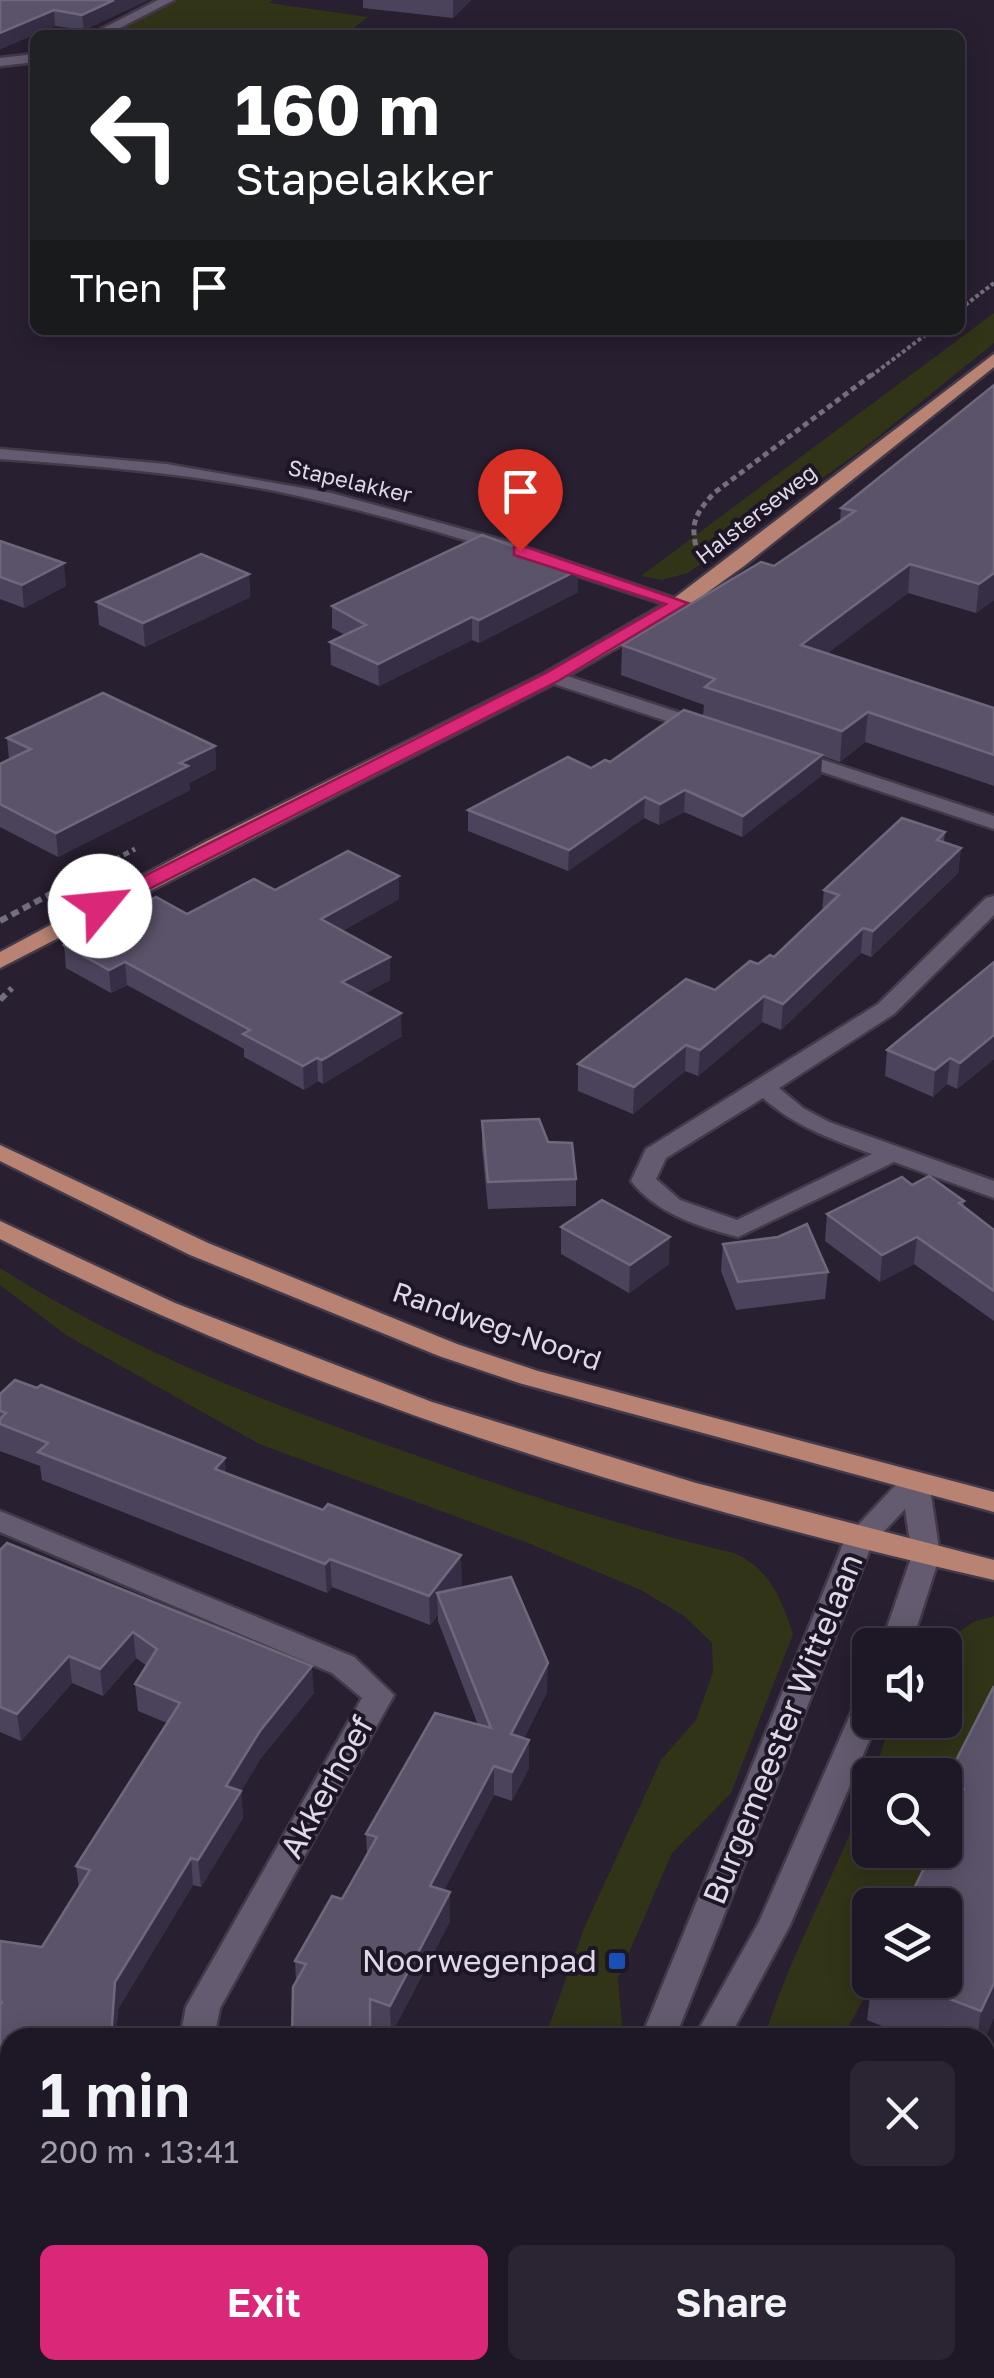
<!DOCTYPE html>
<meta charset="utf-8">
<style>
body{margin:0;font-family:"Golos Text",sans-serif;background:#2b2432;color:#f1f3f6;height:100vh;display:flex;flex-direction:column;font-size:38px;white-space:nowrap}
*{box-sizing:border-box;margin:0}
p{font-size:32px;color:#a19fa7}
.icon{flex:none;width:55px;height:55px;fill:none;stroke:currentColor;stroke-width:2;stroke-linecap:round;stroke-linejoin:round}
.map{position:relative;flex:1;overflow:hidden}
.details{position:absolute;left:0px;top:2028px;width:995px;height:352px;display:flex;flex-direction:column;background:#1e1725;border-radius:30px 30px 0 0;box-shadow:0 5px 25px #0003,0 0 0 2px #3c3642}
.details>*{flex:none}
.guide{position:absolute;left:30px;top:30px;width:935px;height:305px;border-radius:15px;box-shadow:0 5px 25px #0003,0 0 0 2px #3c3642;background:#202124;color:#fff;overflow:hidden}
.controls{position:absolute;left:852px;top:1628px;display:grid;gap:20px}
.controls a{display:grid;place-items:center;width:110px;height:110px;border-radius:15px;background:#1e1725;box-shadow:0 5px 25px #0003,0 0 0 2px #3c3642;font-size:50px}
.pin{position:absolute;display:grid;place-items:center;width:85px;height:85px;color:#fff;margin:-102px -42px;border-radius:50% 50% 50% 0;rotate:-45deg;box-shadow:0 0 10px #0007}
.pin .icon{rotate:45deg}
.me{position:absolute;width:110px;margin:-55px;rotate:62deg;stroke-linejoin:round;filter:drop-shadow(0 0 8px #0008)}
.turn{display:flex;align-items:center;gap:35px;height:210px;padding:0 40px;font-size:45px}
.turn .icon{width:130px;height:130px;stroke-width:2.5}
.turn b{display:block;font-size:70px;line-height:85px}
.then{display:flex;align-items:center;height:95px;padding:0 40px;background:#0003;gap:20px;font-size:38px}
.round{display:grid;place-items:center;flex:none;width:105px;height:105px;border-radius:15px;background:#2b2432}
.head{display:flex;align-items:center;justify-content:space-between;height:170px;padding:0 40px}
h1{font-size:60px;font-weight:600;line-height:75px}
.action{display:flex;gap:20px;margin-top:auto;padding:20px 40px}
.action a{flex:1;height:115px;border-radius:15px;background:#db2777;color:#fff;font-size:40px;font-weight:600;line-height:115px;text-align:center}
.action a+a{background:#2b2432;color:#f1f3f6}
.map>svg:first-child{display:block}
</style>
<div class="map">
<svg width="994" height="2378" viewBox="0 0 994 2378">
<rect width="100%" height="100%" fill="#281f31"/>
<g fill="#323418">
<polygon points="177,0 273,0 269,3 368,17 345,35 108,35"/>
<polygon points="994,313 994,343 859,452 688,573 662,580 641,576"/>
<path d="M0 1268C129 1350 271 1405 415 1455 520 1493 625 1528 734 1553 770 1569 781 1598 793 1634L731 1793 672 1853 618 1978 623 2037H545L585 1926 661 1760 696 1720 713 1672 712 1643 684 1616 641 1590 528 1543 259 1444 66 1335 0 1285Z"/>
<polygon points="994,1616 994,1727 945,1830 945,1775 873,1775 892,1720 945,1720 945,1645 941,1645 973,1622"/>
<path d="M870 1782V1850H935L909 1905H870V1980H874L843 2037 764 2038C792 1949 839 1870 870 1782Z"/>
<path d="M414 2370C448 2370 498 2361 529 2378H368V2374Z"/>
<polygon points="743,2370 932,2370 945,2378 724,2378"/>
</g>
<g fill="none" stroke-linecap="round" stroke-linejoin="round">
<defs>
<g id="minor">
<polygon points="158,0 174,0 106,35 90,35"/>
<polygon points="35,54 35,62 0,66 0,58"/>
<path d="M0 449 166 464 331 493 513 543 689 603 680 609 673 607C548 566 423 523 294 495 197 474 99 466 0 459Z"/>
<polygon points="552,671 711,723 714,727 711,731 697,731 545,681 545,673"/>
<polygon points="790,749 994,816 994,829 783,759 783,751"/>
<path d="M994 896V915L894 1014 779 1088 803 1108 829 1122 994 1181V1198L894 1162 738 1237C699 1227 656 1213 631 1181L646 1149 878 1004 986 898ZM763 1098C796 1127 831 1139 872 1154L737 1220 680 1200 656 1179 666 1158Z"/>
<polygon points="915,1472 925,1475 929,1482 940,1555 911,1645 881,1645 912,1555 905,1509 872,1544 675,2038 641,2038 845,1539 905,1475"/>
<polygon points="0,1511 354,1657 394,1695 220,2008 214,2038 180,2038 186,2007 362,1698 332,1673 0,1532"/>
<polygon points="870,1693 870,1720 878,1720 790,1925 729,2038 694,2038 759,1922 855,1704 859,1696"/>
<polygon points="994,2232 994,2271 985,2274 985,2235"/>
<polygon points="10,2331 10,2365 0,2366 0,2332"/>
<polygon points="596,2370 634,2370 635,2378 597,2378"/>
<polygon points="661,2370 699,2370 701,2378 663,2378"/>
</g>
<g id="major">
<polygon points="994,354 994,367 744,566 687,607 559,681 0,968 0,952 207,841 545,673 673,599"/>
<polygon points="0,1145 208,1243 457,1344 538,1371 994,1492 994,1512 519,1383 439,1356 190,1255 0,1161"/>
<path d="M0 1221 175 1303 432 1402 696 1483 994 1560V1580C652 1502 313 1398 0 1239Z"/>
</g>
</defs>
<use href="#minor" stroke="#423a49" stroke-width="5"/>
<use href="#major" stroke="#423a49" stroke-width="5"/>
<g stroke="#756e7d" stroke-width="4" stroke-dasharray="4 2.5" stroke-linecap="butt">
<polyline points="960,309 994,283"/>
<polyline points="871,376 932,330"/>
</g>
<g stroke="#756e7d" stroke-width="5" stroke-dasharray="6 4" stroke-linecap="butt">
<path d="M698 555C690 525 693 516 714 493L874 373"/>
<polyline points="97,869 135,849"/>
</g>
<g stroke="#756e7d" stroke-width="6" stroke-dasharray="8 5" stroke-linecap="butt">
<polyline points="0,921 101,867"/>
<polyline points="0,1000 12,988"/>
</g>
<g stroke="#756e7d" stroke-width="9" stroke-dasharray="10 6" stroke-linecap="butt">
<polyline points="985,2364 994,2369"/>
<polyline points="166,2378 168,2370"/>
</g>
<use href="#minor" fill="#655b70" fill-rule="evenodd"/>
<use href="#major" fill="#b88372" fill-rule="evenodd"/>
</g>
<g fill="#4b435b">
<polygon points="0,0 148,0 84,30 55,26 0,49"/>
<polygon points="363,0 471,0 453,18 363,8"/>
<polygon points="994,385 994,600 976,613 908,593 827,653 994,708 994,786 865,742 840,762 822,756 821,776 742,837 684,812 659,825 644,818 568,871 468,831 468,810 610,762 703,716 704,705 621,675 622,645 774,566 840,522 841,508"/>
<polygon points="0,541 66,586 24,608 0,599"/>
<polygon points="249,574 250,597 145,647 99,625 97,602"/>
<polygon points="578,592 479,643 472,640 379,686 331,665 330,642 345,635 332,628 332,606"/>
<polygon points="7,738 215,746 216,769 189,783 190,790 58,857 0,827 0,764 9,759"/>
<polygon points="945,832 944,842 961,848 958,873 871,957 861,953 781,1030 762,1022 698,1076 685,1071 633,1114 578,1091 578,1064 774,957 822,911 824,890"/>
<polygon points="275,890 399,899 342,931 390,980 364,994 402,1036 323,1084 318,1081 304,1090 244,1057 244,1049 127,985 111,993 66,968 64,945 187,914"/>
<polygon points="994,962 994,1059 957,1089 947,1084 933,1097 885,1076 887,1050"/>
<polygon points="482,1121 548,1142 576,1179 576,1206 488,1209 482,1148"/>
<polygon points="912,1185 964,1201 964,1207 994,1230 994,1321 914,1264 880,1282 825,1241 827,1214"/>
<polygon points="561,1227 669,1264 629,1293 561,1254"/>
<polygon points="723,1244 828,1272 825,1299 736,1310 721,1271"/>
<polygon points="0,1394 226,1473 462,1584 458,1588 547,1692 524,1738 529,1768 512,1801 494,1795 444,1890 450,1921 391,2035 371,2028 296,1982 295,1961 342,1899 367,1855 366,1834 478,1725 438,1621 438,1615 430,1625 332,1587 327,1593 42,1480 40,1466 0,1451"/>
<polygon points="0,1550 314,1693 261,1758 241,1791 243,1818 201,1887 193,1885 118,2009 116,2038 10,2038 10,2299 0,2299 0,1941 42,1947 79,1889 76,1866 167,1723 138,1711 135,1684 147,1666 136,1658 103,1696 72,1683 21,1741 0,1732"/>
<polygon points="994,1686 994,2017 985,2038 911,2038 867,2020 872,1980 945,1980 945,1782"/>
</g>
<g fill="#362e44">
<polygon points="114,0 148,0 84,30 82,15"/>
<polygon points="453,0 471,0 453,18"/>
<polygon points="54,10 55,26 0,49 0,33"/>
<polygon points="64,563 66,586 24,608 22,585"/>
<polygon points="910,564 908,593 799,675 801,645"/>
<polygon points="578,570 578,592 479,643 479,620"/>
<polygon points="994,573 994,600 976,613 979,584"/>
<polygon points="249,574 250,597 145,647 143,623"/>
<polygon points="472,617 472,640 379,686 378,664"/>
<polygon points="868,712 865,742 840,762 842,731"/>
<polygon points="215,746 216,769 189,783 190,790 58,857 56,833 180,763"/>
<polygon points="822,755 821,776 742,837 743,816"/>
<polygon points="685,790 684,812 659,825 660,804"/>
<polygon points="645,797 644,818 568,871 569,850"/>
<polygon points="961,848 958,873 871,957 873,931"/>
<polygon points="399,876 399,899 322,942 321,919"/>
<polygon points="863,928 861,953 781,1030 783,1004"/>
<polygon points="390,957 390,980 343,1006 342,982"/>
<polygon points="125,962 127,985 111,993 109,970"/>
<polygon points="764,996 762,1022 698,1076 700,1050"/>
<polygon points="401,1013 402,1036 323,1084 322,1060"/>
<polygon points="994,1023 994,1059 957,1089 960,1063"/>
<polygon points="686,1045 685,1071 633,1114 634,1087"/>
<polygon points="317,1058 318,1081 304,1090 303,1066"/>
<polygon points="950,1058 947,1084 933,1097 935,1070"/>
<polygon points="670,1237 669,1264 629,1293 630,1265"/>
<polygon points="917,1237 914,1264 880,1282 882,1255"/>
<polygon points="225,1458 227,1486 215,1469"/>
<polygon points="461,1555 462,1584 443,1607 437,1593 438,1615 430,1625 429,1596"/>
<polygon points="330,1559 332,1587 327,1593 325,1564"/>
<polygon points="133,1632 136,1658 103,1696 100,1669"/>
<polygon points="69,1656 72,1683 21,1741 17,1714"/>
<polygon points="548,1663 547,1692 511,1763 511,1734"/>
<polygon points="312,1666 314,1693 261,1758 241,1791 243,1818 201,1887 198,1860 226,1786 260,1731"/>
<polygon points="529,1740 529,1768 512,1801 512,1772"/>
<polygon points="494,1766 494,1795 431,1915 430,1886"/>
<polygon points="191,1858 193,1885 118,2009 116,2038 111,2038 115,1982"/>
<polygon points="450,1892 450,1921 391,2035 390,2006"/>
<polygon points="994,1983 994,2017 985,2038 977,2038 981,2011"/>
</g>
<g fill="#5b536a" stroke="#6f687d" stroke-width="2.5">
<polygon points="0,0 114,0 82,15 54,10 0,33"/>
<polygon points="994,385 994,573 979,584 910,564 801,645 994,708 994,755 868,712 842,731 705,687 715,679 622,645 761,562 774,566 855,511 841,508"/>
<polygon points="482,535 578,570 479,620 472,617 378,664 330,642 366,625 332,606"/>
<polygon points="0,541 64,563 22,585 0,577"/>
<polygon points="201,554 249,574 143,623 97,602"/>
<polygon points="103,693 215,746 180,763 188,766 56,833 0,804 0,764 31,749 7,738"/>
<polygon points="684,710 822,755 743,816 685,790 660,804 645,797 569,850 468,810 568,757 591,768 605,760 610,762"/>
<polygon points="902,818 945,832 937,840 961,848 873,931 863,928 783,1004 764,996 700,1050 686,1045 634,1087 578,1064 686,979 715,990 750,961 758,964 770,955 774,957 839,895 824,890"/>
<polygon points="348,851 399,876 321,919 390,957 342,982 401,1013 322,1060 317,1058 303,1066 243,1034 250,1030 125,962 109,970 64,945 156,897 187,914 254,879 275,890"/>
<polygon points="994,962 994,1035 960,1063 950,1058 935,1070 887,1050"/>
<polygon points="539,1119 548,1142 572,1143 576,1179 488,1182 482,1121"/>
<polygon points="929,1176 964,1201 959,1203 994,1230 994,1291 917,1237 882,1255 827,1214 902,1177 912,1185"/>
<polygon points="602,1200 670,1237 630,1265 561,1227"/>
<polygon points="807,1224 828,1272 738,1282 723,1244 778,1237"/>
<polygon points="15,1380 37,1388 41,1385 225,1458 215,1469 323,1510 328,1504 461,1555 429,1596 330,1559 325,1564 38,1452 48,1443 0,1424 0,1419 6,1413 0,1411 0,1394"/>
<polygon points="7,1543 312,1666 260,1731 226,1786 241,1791 198,1860 191,1858 115,1982 111,2038 10,2038 10,2271 0,2272 0,2005 2,2002 0,2001 0,1941 42,1947 90,1870 76,1866 180,1703 135,1684 157,1649 133,1632 100,1669 69,1656 17,1714 0,1707 0,1550"/>
<polygon points="511,1577 548,1663 511,1734 529,1740 512,1772 494,1766 430,1886 450,1892 390,2006 370,1999 370,2038 292,2038 293,1987 306,1964 295,1961 332,1896 342,1899 377,1837 366,1834 435,1713 491,1728 437,1593"/>
<polygon points="994,1686 994,1983 981,2011 899,1980 945,1980 945,1905 906,1905 933,1850 945,1850 945,1827 964,1789 945,1782"/>
</g>
<polygon fill="#db2777" stroke="#8e194d" stroke-width="2.5" points="514,547 526,547 688,603 558,681 108,910 93,910 93,902 546,673 666,604 514,555"/>
<rect fill="#1a4fb4" stroke="#1e1627" stroke-width="4" x="607" y="1951" width="20" height="20" rx="5"/>
<g text-anchor="middle" stroke-width="8" stroke-linejoin="round" paint-order="stroke">
<g font-size="22" fill="#ded9e5" stroke="#1e1627">
<text transform="translate(350 481) rotate(13)" y="8">Stapelakker</text>
<text transform="translate(756 514) rotate(-38)" y="8">Halsterseweg</text>
</g>
<g font-size="28" fill="#ded9e5" stroke="#1e1627">
<text transform="translate(497 1326) rotate(19)" y="10">Randweg-Noord</text>
</g>
<g font-size="32" fill="#ded9e5" stroke="#1e1627">
<text transform="translate(783 1729) rotate(-68)" y="11">Burgemeester Wittelaan</text>
<text transform="translate(327 1787) rotate(-61)" y="11">Akkerhoef</text>
</g>
<g font-size="32" fill="#ded9e5" stroke="#1e1627" text-anchor="end">
<text x="597" y="1972">Noorwegenpad</text>
</g>
</g>
</svg>
<div class="controls">
<a><svg class="icon" aria-label="sound" viewBox="0 0 24 24"><path d="M4 9h4l5-4v14l-5-4H4zM17 9q2 3 0 6"/></svg></a>
<a><svg class="icon" aria-label="search" viewBox="0 0 24 24"><circle cx="10" cy="10" r="6"/><path d="M15 15l6 6"/></svg></a>
<a><svg class="icon" aria-label="layers" viewBox="0 0 24 24"><path d="M12 4l9 5-9 5-9-5zM3 14l9 5 9-5"/></svg></a>
</div>
<div class="pin" style="left:520px;top:551px;background:#d93025"><svg class="icon" aria-label="arrive" viewBox="0 0 24 24"><path d="M6 21V4h12l-3 4 3 4H6"/></svg></div>
<svg class="me" style="left:100px;top:906px" viewBox="-20 -20 40 40"><circle r="19" fill="#fff"/><path d="M0-13L10 11 0 6-10 11z" fill="#db2777"/></svg>
<div class="guide">
<div class="turn"><svg class="icon" aria-label="left" viewBox="0 0 24 24"><path d="M17 20v-9H6M10 6l-5 5 5 5"/></svg><div><b>160 m</b>Stapelakker</div></div>
<div class="then">Then<svg class="icon" aria-label="arrive" viewBox="0 0 24 24"><path d="M6 21V4h12l-3 4 3 4H6"/></svg></div>
</div>
<section class="details">
<div class="head"><div><h1>1 min</h1><p>200 m · 13:41</p></div><a class="round"><svg class="icon" aria-label="close" viewBox="0 0 24 24"><path d="M6 6l12 12M18 6L6 18"/></svg></a></div>
<div class="action"><a>Exit</a><a>Share</a></div>
</section>
</div>
